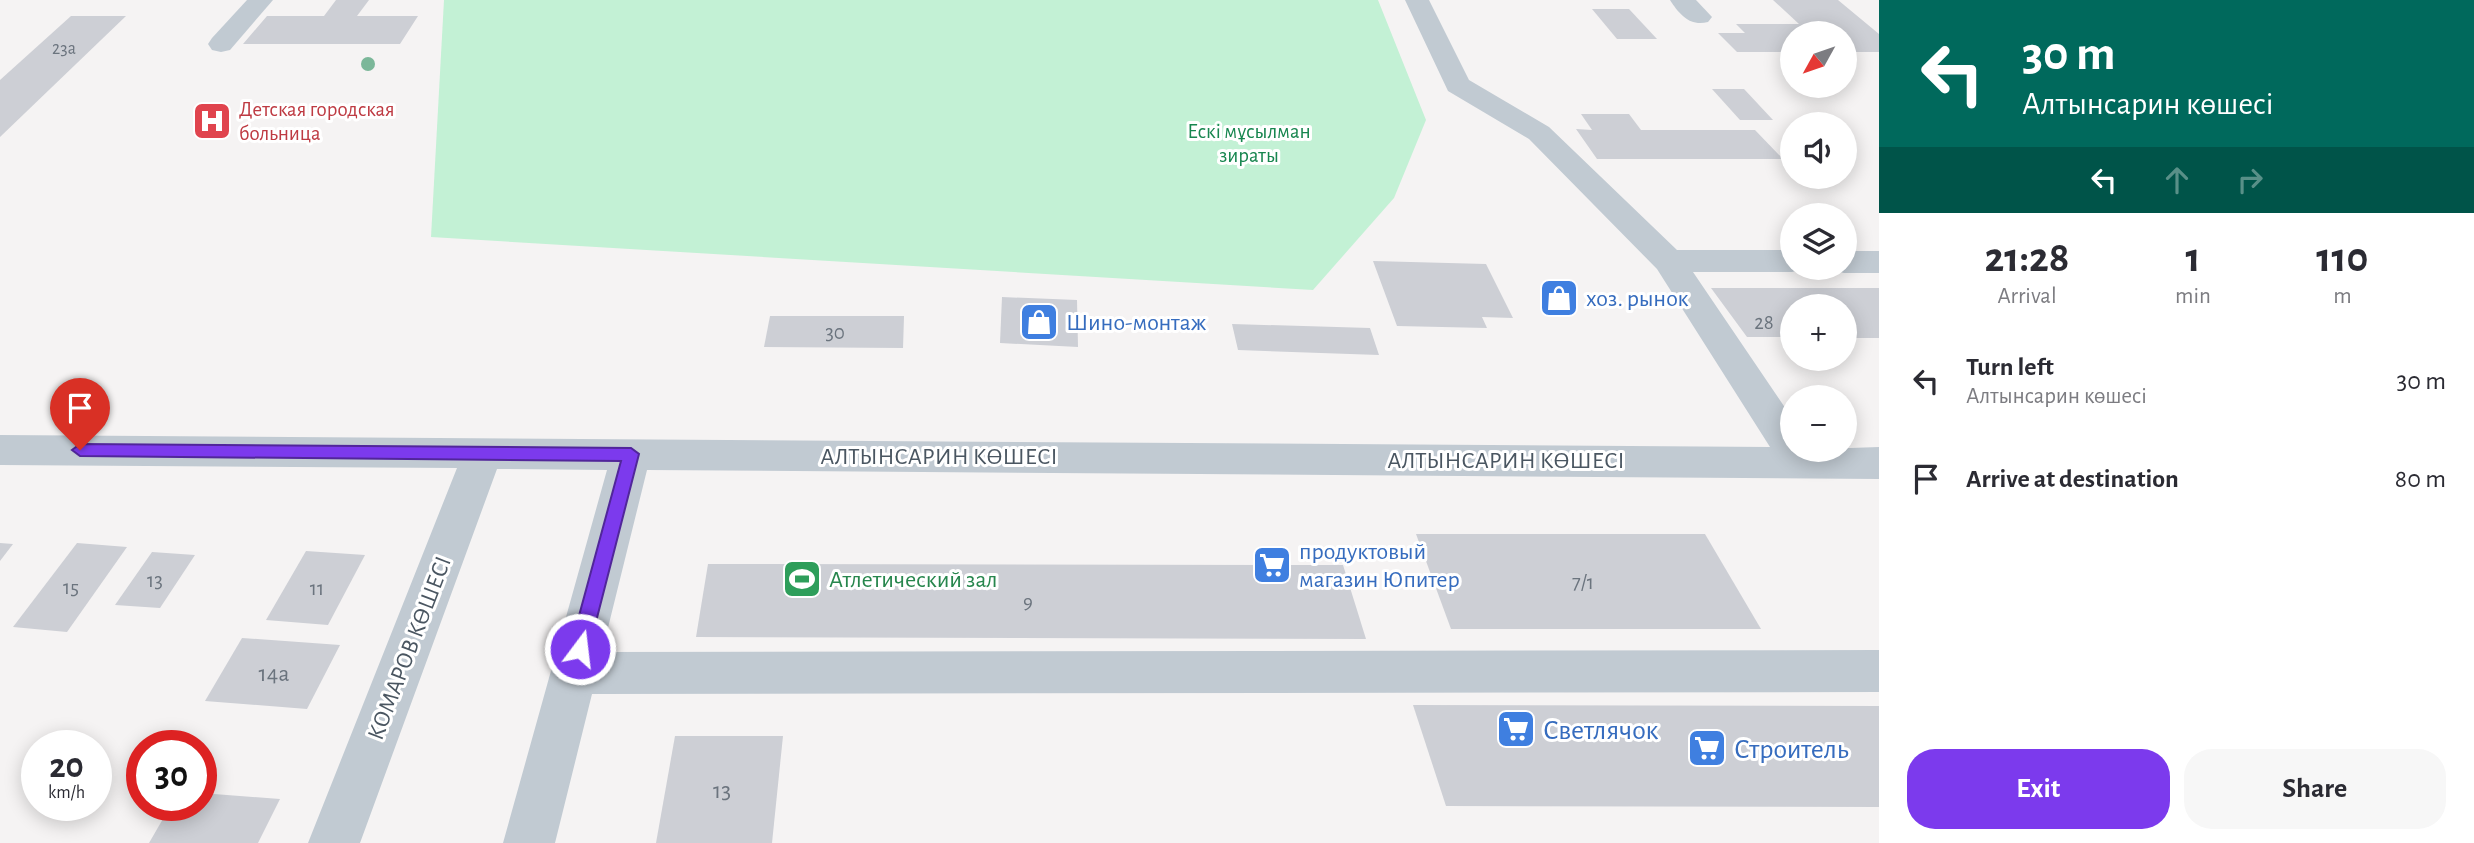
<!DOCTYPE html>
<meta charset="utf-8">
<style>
body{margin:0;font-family:"Alegreya Sans",sans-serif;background:#f7f7f7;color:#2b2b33;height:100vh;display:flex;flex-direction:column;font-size:26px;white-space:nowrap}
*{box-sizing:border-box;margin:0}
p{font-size:23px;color:#7c7c81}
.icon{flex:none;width:38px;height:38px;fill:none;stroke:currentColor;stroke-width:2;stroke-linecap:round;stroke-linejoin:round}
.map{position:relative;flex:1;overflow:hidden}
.panel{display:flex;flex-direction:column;background:#fff;width:595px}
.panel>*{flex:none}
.guide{background:#00695c;color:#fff;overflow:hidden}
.needle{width:46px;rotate:230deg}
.fabs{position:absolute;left:1780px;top:21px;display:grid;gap:14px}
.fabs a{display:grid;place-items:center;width:77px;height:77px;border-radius:50%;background:#fff;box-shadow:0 4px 18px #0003;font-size:35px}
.speed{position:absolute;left:21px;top:730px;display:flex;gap:14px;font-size:35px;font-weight:700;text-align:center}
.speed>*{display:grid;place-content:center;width:91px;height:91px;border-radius:50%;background:#fff;box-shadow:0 4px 18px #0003;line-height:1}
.speed small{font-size:18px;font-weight:400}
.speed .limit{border:10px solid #d22;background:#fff;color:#111}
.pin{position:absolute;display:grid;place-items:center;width:60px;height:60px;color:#fff;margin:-72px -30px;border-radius:50% 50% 50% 0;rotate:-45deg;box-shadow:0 0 7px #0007}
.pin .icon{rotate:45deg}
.me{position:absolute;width:77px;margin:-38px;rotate:15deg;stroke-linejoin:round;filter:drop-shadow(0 0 5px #0008)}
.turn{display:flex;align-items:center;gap:24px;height:147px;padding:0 28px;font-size:32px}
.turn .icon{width:91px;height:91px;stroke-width:2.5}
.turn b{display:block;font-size:49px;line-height:60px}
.lanes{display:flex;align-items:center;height:66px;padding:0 28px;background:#0003;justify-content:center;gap:35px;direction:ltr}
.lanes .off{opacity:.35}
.eta{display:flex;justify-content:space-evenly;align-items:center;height:119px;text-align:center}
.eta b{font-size:42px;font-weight:700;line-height:49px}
.button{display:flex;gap:14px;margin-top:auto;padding:14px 28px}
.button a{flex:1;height:80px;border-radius:28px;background:#7c3aed;color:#fff;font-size:28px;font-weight:700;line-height:80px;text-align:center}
.button a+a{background:#f7f7f7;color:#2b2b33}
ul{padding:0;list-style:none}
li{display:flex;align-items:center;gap:21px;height:98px;padding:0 28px}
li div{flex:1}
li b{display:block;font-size:26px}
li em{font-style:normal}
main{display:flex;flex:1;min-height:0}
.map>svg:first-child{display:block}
</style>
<main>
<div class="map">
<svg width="1879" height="843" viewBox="0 0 1879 843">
<rect width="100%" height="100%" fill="#f5f3f3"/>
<polygon fill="#c3f1d5" points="444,0 1378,0 1426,120 1394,198 1313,290 431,237"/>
<g fill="#cdcfd5">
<polygon points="336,0 369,0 357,16 418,16 400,44 243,44 267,16 324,16"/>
<polygon points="1773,0 1838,0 1879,34 1879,52 1844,52 1844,33 1792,33 1792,52 1737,52 1718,33 1745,33 1736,24 1799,24"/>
<polygon points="1592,9 1629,9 1657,39 1617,39"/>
<polygon points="71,16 126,16 0,137 0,80"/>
<polygon points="1712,89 1744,89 1773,120 1740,120"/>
<polygon points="1581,114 1629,114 1641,130 1755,130 1783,159 1597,159 1576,129 1592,130"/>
<polygon points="1373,261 1486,264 1513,318 1482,317 1487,328 1397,326"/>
<polygon points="1711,288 1879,288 1879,338 1844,338 1844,306 1792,306 1792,337 1747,337"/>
<polygon points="1002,297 1077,300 1078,347 1000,343"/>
<polygon points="770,316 904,316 903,348 764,347"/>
<polygon points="1232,324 1370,328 1379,355 1238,350"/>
<polygon points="1416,534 1705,534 1761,629 1451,629"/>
<polygon points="0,543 13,544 0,561"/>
<polygon points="77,543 127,547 67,632 13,627"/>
<polygon points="306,551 365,555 328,625 266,620"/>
<polygon points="152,552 195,555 160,608 115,605"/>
<polygon points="708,564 1343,565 1366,639 696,637"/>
<polygon points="242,638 340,645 307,709 205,701"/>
<polygon points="1413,705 1879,706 1879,807 1446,806"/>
<polygon points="675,736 783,736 772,843 656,843"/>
<polygon points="201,793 280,799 258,843 149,843 171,805 201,805"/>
</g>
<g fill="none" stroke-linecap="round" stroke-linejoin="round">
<g fill="#c1cad2" fill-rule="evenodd">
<polygon points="247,0 273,0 230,50 221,52 212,50 208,44 212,38"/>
<polygon points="1405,0 1429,0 1469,80 1549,127 1677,250 1792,250 1792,268 1804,269 1792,272 1693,272 1792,418 1792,450 1879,447 1879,479 647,470 602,652 1879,650 1879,692 592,694 555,843 503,843 607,470 497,469 360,843 308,843 457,468 0,465 0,435 1770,447 1657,269 1529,139 1448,91"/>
<path d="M1670 0H1696L1712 17 1708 22C1690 27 1679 14 1670 0Z"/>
<polygon points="1844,251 1879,251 1879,273 1844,273 1832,270 1831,268 1844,268"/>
</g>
</g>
<circle fill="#7bb799" cx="368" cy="64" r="7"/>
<polygon fill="#7c3aed" stroke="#51269a" stroke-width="2" points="80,444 631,448 639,454 589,649 587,655 580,657 573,655 570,649 621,461 80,456 72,450"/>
<defs>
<symbol id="hospital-square" viewBox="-11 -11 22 22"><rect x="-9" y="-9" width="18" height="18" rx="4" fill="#e0444e" stroke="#fff"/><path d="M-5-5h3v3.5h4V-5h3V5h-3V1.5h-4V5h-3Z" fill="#fff"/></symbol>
<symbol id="shop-square" viewBox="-11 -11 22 22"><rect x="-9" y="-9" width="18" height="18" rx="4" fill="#3f7fe0" stroke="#fff"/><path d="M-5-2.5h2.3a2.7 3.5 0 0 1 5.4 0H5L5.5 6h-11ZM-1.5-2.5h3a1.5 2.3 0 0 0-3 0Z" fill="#fff"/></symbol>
<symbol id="supermarket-square" viewBox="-11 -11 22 22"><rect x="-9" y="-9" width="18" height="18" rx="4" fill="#3f7fe0" stroke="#fff"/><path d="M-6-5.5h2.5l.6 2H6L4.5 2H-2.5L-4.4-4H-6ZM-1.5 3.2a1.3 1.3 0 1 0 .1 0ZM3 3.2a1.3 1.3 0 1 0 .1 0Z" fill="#fff"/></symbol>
<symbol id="stadium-square" viewBox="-11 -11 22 22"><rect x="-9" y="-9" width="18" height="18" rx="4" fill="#2e9e5b" stroke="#fff"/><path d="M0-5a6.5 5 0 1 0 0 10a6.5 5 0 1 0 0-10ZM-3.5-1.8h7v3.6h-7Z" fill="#fff"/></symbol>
</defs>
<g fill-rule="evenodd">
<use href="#hospital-square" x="190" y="99" width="44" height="44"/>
<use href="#shop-square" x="1537" y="276" width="44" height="44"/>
<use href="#shop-square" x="1017" y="300" width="44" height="44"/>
<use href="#supermarket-square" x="1250" y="543" width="44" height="44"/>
<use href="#stadium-square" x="780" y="557" width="44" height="44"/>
<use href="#supermarket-square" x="1494" y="707" width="44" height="44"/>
<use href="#supermarket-square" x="1685" y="726" width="44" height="44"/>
</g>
<g text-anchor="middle" stroke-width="6" stroke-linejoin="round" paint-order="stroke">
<g font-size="18" fill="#6b747e">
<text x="64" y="54">23а</text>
</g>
<g font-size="21" fill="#be3a42" stroke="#fff" text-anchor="start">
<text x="239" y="116">Детская городская<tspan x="239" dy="24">больница</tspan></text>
</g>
<g font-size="21" fill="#17864f" stroke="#fff">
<text x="1249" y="138">Ескі мұсылман<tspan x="1249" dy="24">зираты</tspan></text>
</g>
<g font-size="21" fill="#6b747e">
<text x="1764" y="329">28</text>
<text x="835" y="339">30</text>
<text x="155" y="587">13</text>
<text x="1583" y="589">7/1</text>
<text x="71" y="594">15</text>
<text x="317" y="595">11</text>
<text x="1028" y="608">9</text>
</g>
<g font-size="24" fill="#366cbe" stroke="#fff" text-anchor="start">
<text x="1586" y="306">хоз. рынок</text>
<text x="1066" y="330">Шино-монтаж</text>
<text x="1299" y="559">продуктовый<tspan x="1299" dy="28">магазин Юпитер</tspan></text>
</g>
<g font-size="24" fill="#4a5661" stroke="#fff">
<text x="939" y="464">АЛТЫНСАРИН КӨШЕСІ</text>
<text x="1506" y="468">АЛТЫНСАРИН КӨШЕСІ</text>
<text transform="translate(409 648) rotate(-69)" y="8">КОМАРОВ КӨШЕСІ</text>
</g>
<g font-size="24" fill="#27864d" stroke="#fff" text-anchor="start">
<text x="829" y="587">Атлетический зал</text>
</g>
<g font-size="24" fill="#6b747e">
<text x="274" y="681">14а</text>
<text x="722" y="798">13</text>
</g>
<g font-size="28" fill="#366cbe" stroke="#fff" text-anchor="start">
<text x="1543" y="739">Светлячок</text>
<text x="1734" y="758">Строитель</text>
</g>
</g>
</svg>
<div class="fabs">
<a><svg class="needle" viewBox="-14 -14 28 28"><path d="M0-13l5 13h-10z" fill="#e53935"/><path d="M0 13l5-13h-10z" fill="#7c7c81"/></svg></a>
<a><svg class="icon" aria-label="sound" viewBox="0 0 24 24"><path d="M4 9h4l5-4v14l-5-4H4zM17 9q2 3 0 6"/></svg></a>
<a><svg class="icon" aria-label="layers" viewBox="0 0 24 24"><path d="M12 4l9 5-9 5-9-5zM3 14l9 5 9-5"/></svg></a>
<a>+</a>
<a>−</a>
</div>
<div class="speed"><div>20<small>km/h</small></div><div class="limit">30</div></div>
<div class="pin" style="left:80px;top:450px;background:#d93025"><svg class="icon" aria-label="arrive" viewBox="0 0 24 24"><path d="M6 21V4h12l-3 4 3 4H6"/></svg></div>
<svg class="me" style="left:580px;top:649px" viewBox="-20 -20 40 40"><circle r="17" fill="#7c3aed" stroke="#fff" stroke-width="3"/><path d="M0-11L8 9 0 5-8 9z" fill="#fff"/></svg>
</div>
<section class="panel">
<div class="guide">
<div class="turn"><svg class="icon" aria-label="left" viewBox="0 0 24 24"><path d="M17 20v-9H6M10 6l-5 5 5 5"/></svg><div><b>30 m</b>Алтынсарин көшесі</div></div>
<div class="lanes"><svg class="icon" aria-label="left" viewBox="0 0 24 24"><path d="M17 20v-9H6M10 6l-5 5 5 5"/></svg><svg class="icon off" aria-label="ahead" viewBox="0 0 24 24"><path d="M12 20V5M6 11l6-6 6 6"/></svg><svg class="icon off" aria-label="right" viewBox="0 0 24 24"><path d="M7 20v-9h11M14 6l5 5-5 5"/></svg></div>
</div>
<div class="eta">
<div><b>21:28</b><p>Arrival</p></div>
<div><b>1</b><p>min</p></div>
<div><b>110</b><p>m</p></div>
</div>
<ul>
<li><svg class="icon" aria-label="left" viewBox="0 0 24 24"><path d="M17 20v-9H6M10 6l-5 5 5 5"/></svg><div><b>Turn left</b><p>Алтынсарин көшесі</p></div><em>30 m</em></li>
<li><svg class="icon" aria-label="arrive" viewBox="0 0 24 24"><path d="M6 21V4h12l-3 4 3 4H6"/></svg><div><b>Arrive at destination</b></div><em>80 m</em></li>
</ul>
<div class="button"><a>Exit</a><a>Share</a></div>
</section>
</main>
